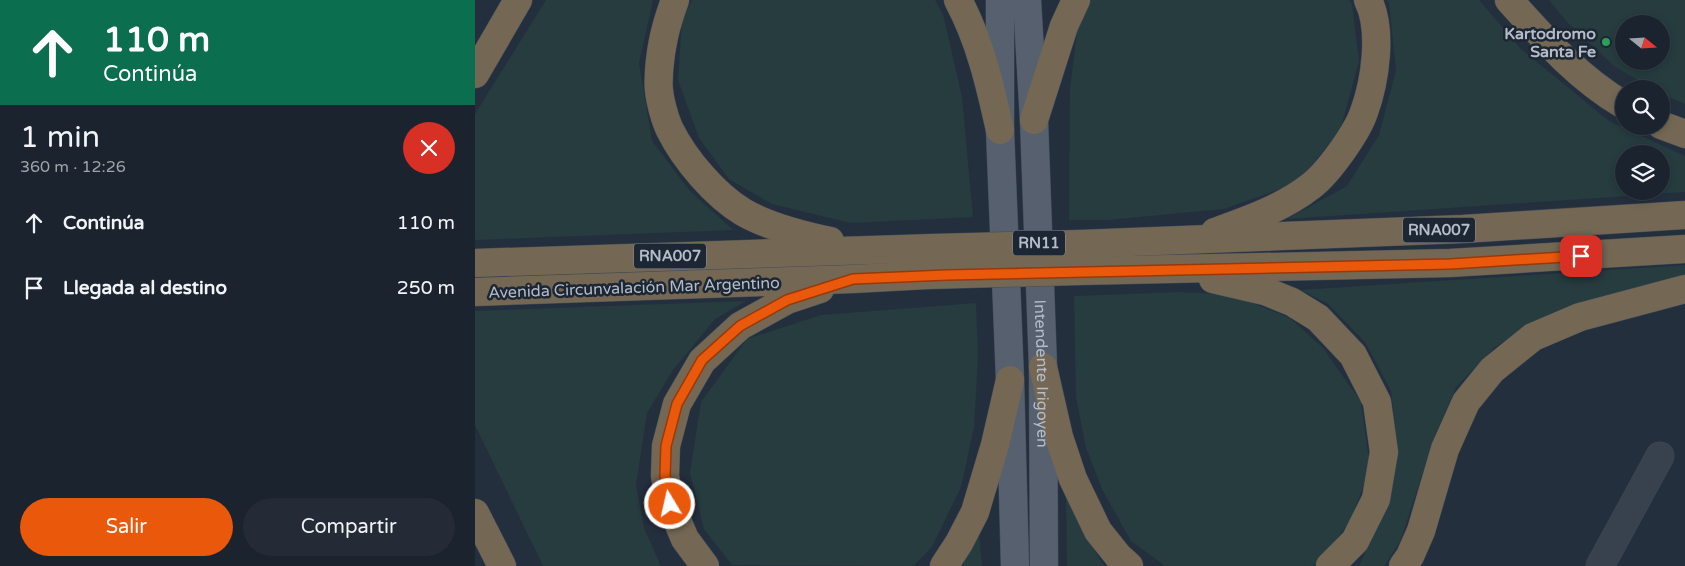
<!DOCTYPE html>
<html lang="es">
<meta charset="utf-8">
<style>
body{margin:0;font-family:"Varela Round",sans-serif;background:#242b36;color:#f1f3f6;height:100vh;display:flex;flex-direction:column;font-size:19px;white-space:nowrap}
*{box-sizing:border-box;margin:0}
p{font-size:16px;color:#a0a4aa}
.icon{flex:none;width:28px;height:28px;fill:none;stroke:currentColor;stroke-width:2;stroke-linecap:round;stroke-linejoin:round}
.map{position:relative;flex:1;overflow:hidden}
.details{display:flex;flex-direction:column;background:#1b232e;width:475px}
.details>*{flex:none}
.hud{background:#0b6e4f;color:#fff;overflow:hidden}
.needle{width:32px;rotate:108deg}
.fabs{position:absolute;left:1140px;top:15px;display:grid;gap:10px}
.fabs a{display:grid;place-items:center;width:55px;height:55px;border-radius:50%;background:#1b232e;box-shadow:0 2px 8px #0003,0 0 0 1px #39404a;font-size:25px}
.pin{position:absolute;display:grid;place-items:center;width:42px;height:42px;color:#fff;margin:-21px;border-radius:10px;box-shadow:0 2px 8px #0006}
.me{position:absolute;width:55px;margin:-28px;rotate:351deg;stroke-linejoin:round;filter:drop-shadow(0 0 4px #0008)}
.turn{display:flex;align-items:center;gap:18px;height:105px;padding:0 20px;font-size:22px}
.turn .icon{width:65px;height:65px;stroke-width:2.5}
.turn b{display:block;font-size:35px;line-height:42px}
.round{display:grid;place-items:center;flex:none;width:52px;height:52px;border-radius:26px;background:#242b36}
.summary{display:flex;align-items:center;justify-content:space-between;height:85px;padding:0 20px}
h1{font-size:30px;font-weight:600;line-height:38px}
.cta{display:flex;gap:10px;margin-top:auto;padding:10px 20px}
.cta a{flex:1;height:58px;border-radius:30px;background:#ea580c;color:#fff;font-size:20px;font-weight:600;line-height:58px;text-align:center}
.cta a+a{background:#242b36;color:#f1f3f6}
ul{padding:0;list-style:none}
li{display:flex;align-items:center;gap:15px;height:65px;padding:0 20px}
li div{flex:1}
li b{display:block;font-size:19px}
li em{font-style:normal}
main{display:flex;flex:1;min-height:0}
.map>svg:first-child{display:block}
</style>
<main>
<section class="details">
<div class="hud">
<div class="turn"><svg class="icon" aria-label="ahead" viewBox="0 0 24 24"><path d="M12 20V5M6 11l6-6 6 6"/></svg><div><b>110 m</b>Continúa</div></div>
</div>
<div class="summary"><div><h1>1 min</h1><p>360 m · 12:26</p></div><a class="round" style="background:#d93025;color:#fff"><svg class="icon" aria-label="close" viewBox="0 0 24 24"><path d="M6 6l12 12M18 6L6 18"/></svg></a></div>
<ul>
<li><svg class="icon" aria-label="ahead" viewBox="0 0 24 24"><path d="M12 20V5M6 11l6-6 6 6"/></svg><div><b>Continúa</b></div><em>110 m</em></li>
<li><svg class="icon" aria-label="arrive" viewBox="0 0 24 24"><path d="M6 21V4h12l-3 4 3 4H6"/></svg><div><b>Llegada al destino</b></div><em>250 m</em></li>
</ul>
<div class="cta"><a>Salir</a><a>Compartir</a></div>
</section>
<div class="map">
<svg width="1210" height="566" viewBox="0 0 1210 566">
<rect width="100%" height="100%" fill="#242f3e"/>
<g fill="#263c3f" fill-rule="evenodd">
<polygon points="71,0 178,0 164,63 177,141 215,191 258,230 0,240 0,114"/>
<polygon points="217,0 460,0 468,14 487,97 498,217 376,223 297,204 254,179 224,138 203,80 207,21"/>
<polygon points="613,0 874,0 877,4 884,61 865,131 822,183 749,209 633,220 594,220 595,89 604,16"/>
<path d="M912 0H1004L1046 49 1134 121 1210 156V192L812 219 872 186 904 135 921 70 914 3ZM1149 154H1186V191H1149Z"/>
<path d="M1074 0H1210V104L1186 94V89H1178L1139 66 1091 21ZM1149 24H1186V61H1149Z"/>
<polygon points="1210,265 1210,276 1073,316 1020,347 981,387 961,433 925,542 909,566 884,566 910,510 923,453 916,391 890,342 853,304 826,290"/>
<polygon points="704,292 758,295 815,318 848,348 886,402 895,468 876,519 845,562 836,566 690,566 656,541 628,491 611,448 601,397 599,296"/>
<polygon points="271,301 240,319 198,370 172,413 161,485 169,528 186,566 68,566 0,425 0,311"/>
<polygon points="501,303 503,357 499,428 486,487 457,547 438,566 257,565 229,529 215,473 226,402 272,339 346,315"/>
<polygon points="591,494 626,562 630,566 592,566"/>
<polygon points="504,532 507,566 485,566"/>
</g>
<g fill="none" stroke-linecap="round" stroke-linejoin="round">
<defs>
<polyline id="minor" points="1125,566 1185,456"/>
<g id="major">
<polyline points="525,0 525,130 535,380 540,566"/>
<path id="s1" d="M552 0 559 120 568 367 569 566"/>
</g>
<g id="highway">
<path d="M200 0C191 25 186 44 184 71 184 77 183 84 184 90 185 101 190 120 195 130 210 160 240 195 268 212 294 227 326 235 355 241"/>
<path d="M483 0C505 41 515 85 525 130"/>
<path d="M1034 0C1069 39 1103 78 1149 105"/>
<polyline points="0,74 43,0"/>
<polyline points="559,120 589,26 601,0"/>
<polyline points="1186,125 1210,134"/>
<path d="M740 232C773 220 808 208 836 186 853 173 882 133 889 112 900 82 908 30 893 0"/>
<polyline points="605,244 988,229 1210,215"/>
<polyline points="0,263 458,248"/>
<polyline points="604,271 975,263 1210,249"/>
<polyline points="738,279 790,291 817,302 843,318 878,355 902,402 909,452 901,499 880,541 855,566"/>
<polyline points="0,292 378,279 453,275"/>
<polyline points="568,367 584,437 598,479 623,531 643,556 654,566"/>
<polyline points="0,513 27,566"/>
<polyline points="230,566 210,539 195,504 190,476 191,446 202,404 227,361 265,326 312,300 345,289"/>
<polyline points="469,566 484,543 500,512 520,445 535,380"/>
<polyline points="928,566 935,556 946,531 970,449 991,402 1017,370 1058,337 1105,317 1210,289"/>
</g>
</defs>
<use href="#minor" stroke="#414a57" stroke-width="29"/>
<use href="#major" stroke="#414a57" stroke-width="29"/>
<use href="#highway" stroke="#434c59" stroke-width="29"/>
<use href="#minor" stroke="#38414e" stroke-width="28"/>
<use href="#major" stroke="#56606e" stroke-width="28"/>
<use href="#highway" stroke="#746855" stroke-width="28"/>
<defs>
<g id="highway-bridge">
<polyline points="458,248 605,244"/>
<polyline points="453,275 604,271"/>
</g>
</defs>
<use href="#highway-bridge" stroke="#434c59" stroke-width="29" stroke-linecap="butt"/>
<use href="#highway-bridge" stroke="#746855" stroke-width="28"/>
</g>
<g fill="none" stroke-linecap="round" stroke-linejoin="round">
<defs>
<polyline id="route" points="195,504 190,476 191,446 202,404 227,360 265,326 312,300 378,279 472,275 975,264 1106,256"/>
</defs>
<use href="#route" stroke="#983908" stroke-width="12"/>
<use href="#route" stroke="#ea580c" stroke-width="9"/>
</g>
<circle fill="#2e9e5b" stroke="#1d2633" stroke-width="2" cx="1131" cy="42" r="5"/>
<g text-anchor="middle" stroke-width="5" stroke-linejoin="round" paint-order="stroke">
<g fill="#1d2633" stroke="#878f9c" stroke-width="1">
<rect x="928" y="217.5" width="72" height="25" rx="4"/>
<rect x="538" y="230.5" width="52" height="25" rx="4"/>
<rect x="159" y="243.5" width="72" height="25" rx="4"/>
</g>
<g font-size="15" font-weight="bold" fill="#b4bcc9">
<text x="964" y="235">RNA007</text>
<text x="564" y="248">RN11</text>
<text x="195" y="261">RNA007</text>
</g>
<g font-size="16" font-weight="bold" fill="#b4bcc9" stroke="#1d2633" text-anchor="end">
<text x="1121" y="39">Kartodromo<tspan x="1121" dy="18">Santa Fe</tspan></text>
</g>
<g font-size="16" fill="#b4bcc9" stroke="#1d2633">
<text transform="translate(159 287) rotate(-2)" y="6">Avenida Circunvalación Mar Argentino</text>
<text dy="6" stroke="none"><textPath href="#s1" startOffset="374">Intendente Irigoyen</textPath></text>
</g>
</g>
</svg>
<div class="fabs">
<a><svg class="needle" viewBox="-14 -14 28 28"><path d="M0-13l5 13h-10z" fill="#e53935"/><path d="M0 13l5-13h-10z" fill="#a0a4aa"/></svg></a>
<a><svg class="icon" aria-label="search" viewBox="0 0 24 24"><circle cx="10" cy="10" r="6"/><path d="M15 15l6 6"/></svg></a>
<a><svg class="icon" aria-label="layers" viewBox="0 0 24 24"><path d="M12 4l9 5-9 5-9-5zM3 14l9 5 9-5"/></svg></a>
</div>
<div class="pin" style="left:1106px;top:256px;background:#d93025"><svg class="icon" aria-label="arrive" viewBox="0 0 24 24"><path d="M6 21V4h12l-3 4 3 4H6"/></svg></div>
<svg class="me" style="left:195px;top:504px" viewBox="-20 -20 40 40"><circle r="17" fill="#ea580c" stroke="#fff" stroke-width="3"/><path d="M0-11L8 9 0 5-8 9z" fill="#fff"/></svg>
</div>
</main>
